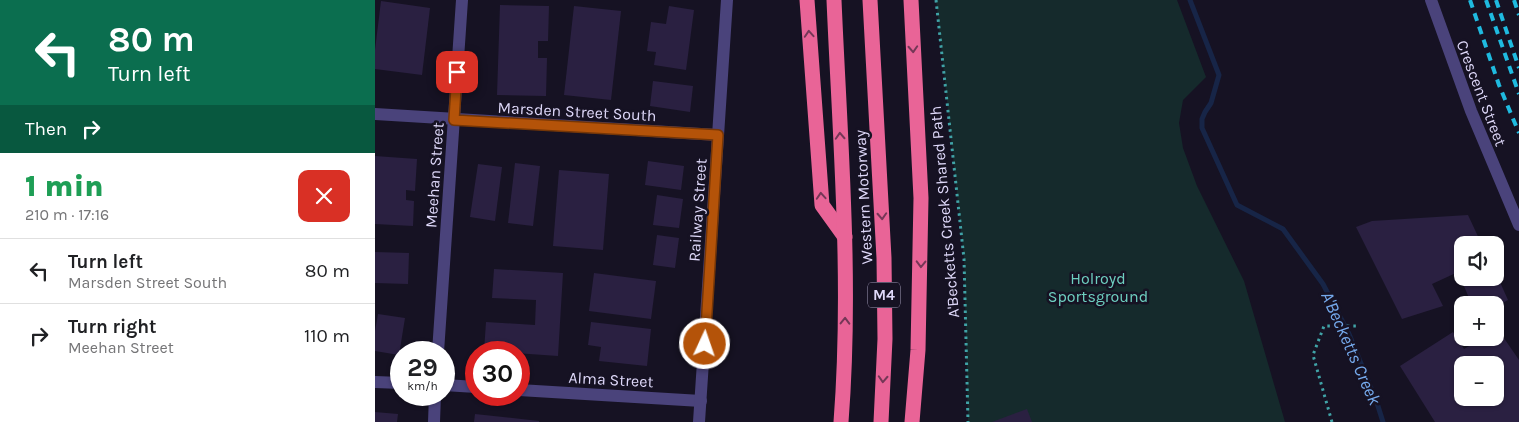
<!DOCTYPE html>
<meta charset="utf-8">
<style>
body{margin:0;font-family:Karla,sans-serif;background:#f6f6f6;color:#202124;height:100vh;display:flex;flex-direction:column;font-size:19px;white-space:nowrap}
*{box-sizing:border-box;margin:0}
p{font-size:16px;color:#757577}
.icon{flex:none;width:28px;height:28px;fill:none;stroke:currentColor;stroke-width:2;stroke-linecap:round;stroke-linejoin:round}
.map{position:relative;flex:1;overflow:hidden}
.details{display:flex;flex-direction:column;background:#fff;width:375px}
.details>*{flex:none}
.hud{background:#0b6e4f;color:#fff;overflow:hidden}
.fabs{position:absolute;left:1079px;top:236px;display:grid;gap:10px}
.fabs a{display:grid;place-items:center;width:50px;height:50px;border-radius:10px;background:#fff;box-shadow:0 1px 4px #0004;font-size:25px}
.speed{position:absolute;left:15px;top:341px;display:flex;gap:10px;font-size:25px;font-weight:700;text-align:center}
.speed>*{display:grid;place-content:center;width:65px;height:65px;border-radius:50%;background:#fff;box-shadow:0 1px 4px #0004;line-height:1}
.speed small{font-size:12px;font-weight:400}
.speed .limit{border:8px solid #d22;background:#fff;color:#111}
.pin{position:absolute;display:grid;place-items:center;width:42px;height:42px;color:#fff;margin:-21px;border-radius:10px;box-shadow:0 2px 8px #0006}
.me{position:absolute;width:55px;margin:-28px;rotate:3deg;stroke-linejoin:round;filter:drop-shadow(0 0 4px #0008)}
.turn{display:flex;align-items:center;gap:18px;height:105px;padding:0 25px;font-size:22px}
.turn .icon{width:65px;height:65px;stroke-width:2.5}
.turn b{display:block;font-size:35px;line-height:42px}
.then{display:flex;align-items:center;height:48px;padding:0 25px;background:#0003;gap:10px;font-size:19px}
.round{display:grid;place-items:center;flex:none;width:52px;height:52px;border-radius:10px;background:#f6f6f6}
.headline{display:flex;align-items:center;justify-content:space-between;height:85px;padding:0 25px}
h1{font-size:30px;font-weight:800;line-height:38px;color:#1e9e55}
ul{padding:0;list-style:none}
li{display:flex;align-items:center;gap:15px;height:65px;padding:0 25px;border-top:1px solid #e0e0e0}
li div{flex:1}
li b{display:block;font-size:19px}
li em{font-style:normal}
main{display:flex;flex:1;min-height:0}
.map>svg:first-child{display:block}
</style>
<main>
<section class="details">
<div class="hud">
<div class="turn"><svg class="icon" aria-label="left" viewBox="0 0 24 24"><path d="M17 20v-9H6M10 6l-5 5 5 5"/></svg><div><b>80 m</b>Turn left</div></div>
<div class="then">Then<svg class="icon" aria-label="right" viewBox="0 0 24 24"><path d="M7 20v-9h11M14 6l5 5-5 5"/></svg></div>
</div>
<div class="headline"><div><h1>1 min</h1><p>210 m · 17:16</p></div><a class="round" style="background:#d93025;color:#fff"><svg class="icon" aria-label="close" viewBox="0 0 24 24"><path d="M6 6l12 12M18 6L6 18"/></svg></a></div>
<ul>
<li><svg class="icon" aria-label="left" viewBox="0 0 24 24"><path d="M17 20v-9H6M10 6l-5 5 5 5"/></svg><div><b>Turn left</b><p>Marsden Street South</p></div><em>80 m</em></li>
<li><svg class="icon" aria-label="right" viewBox="0 0 24 24"><path d="M7 20v-9h11M14 6l5 5-5 5"/></svg><div><b>Turn right</b><p>Meehan Street</p></div><em>110 m</em></li>
</ul>
</section>
<div class="map">
<svg width="1144" height="422" viewBox="0 0 1144 422">
<rect width="100%" height="100%" fill="#161223"/>
<polygon fill="#152a2c" points="561,0 802,0 831,77 808,100 804,123 808,148 822,186 869,281 910,422 593,422 589,259"/>
<g fill="none" stroke-linecap="round" stroke-linejoin="round">
<polyline stroke="#172547" stroke-width="5" points="815,0 844,75 836,103 830,112 827,119 827,128 862,205 908,229 948,284 974,334 1002,403 1008,422"/>
</g>
<g fill="#2a2041" fill-rule="evenodd">
<polygon points="6,1 55,8 47,75 0,69 0,50"/>
<polygon points="125,5 174,6 173,41 163,41 163,58 172,58 171,96 122,95"/>
<polygon points="199,6 246,11 236,100 189,95"/>
<polygon points="294,6 319,10 311,70 279,65 281,52 272,51 276,22 291,24"/>
<polygon points="278,81 318,86 315,112 275,106"/>
<polygon points="0,156 42,159 40,191 31,190 31,200 39,201 38,226 0,224"/>
<polygon points="273,161 309,166 306,190 270,185"/>
<polygon points="140,163 165,166 158,226 133,223"/>
<polygon points="103,164 127,167 120,221 95,217"/>
<polygon points="184,170 234,174 228,250 178,246"/>
<polygon points="282,195 308,199 304,228 278,225"/>
<polygon points="1093,215 1107,245 1088,245 1088,278 1120,278 1120,271 1133,300 1120,307 1120,305 1097,305 1083,272 1057,284 1068,306 1027,319 981,227 997,221"/>
<polygon points="282,235 304,238 300,268 278,265"/>
<polygon points="0,252 34,253 33,284 0,283"/>
<polygon points="119,269 188,273 183,356 109,351 111,322 160,325 161,300 117,298"/>
<polygon points="219,273 281,281 276,319 214,311"/>
<polygon points="3,314 30,318 24,355 0,351 0,331"/>
<polygon points="216,322 276,329 272,366 224,361 226,347 213,345"/>
<path d="M1122 328 1144 360V422H1060L1025 366 1078 332 1089 349 1108 338H1120V330ZM1088 365H1120V398H1088Z"/>
<polygon points="652,409 657,422 617,422"/>
<polygon points="0,412 23,414 22,422 0,422"/>
<polygon points="100,414 164,421 164,422 99,422"/>
</g>
<g fill="none" stroke-linecap="round" stroke-linejoin="round">
<g stroke="#40a3a7" stroke-width="3" stroke-dasharray="2.5 4" stroke-linecap="butt">
<polyline points="561,0 589,259 593,422"/>
<polyline points="957,422 938,355 949,326 981,326"/>
</g>
<g stroke="#4a437b" stroke-width="12">
<polyline points="1056,0 1096,111 1144,225"/>
<polyline points="0,114 343,135"/>
<polyline points="63,352 87,0"/>
<polyline points="0,382 26,383"/>
<polyline points="69,385 101,387"/>
<polyline points="144,390 326,401"/>
<polyline points="59,422 60,395"/>
<polyline points="324,422 352,0"/>
</g>
<g stroke="#e96497" stroke-width="15">
<polyline points="432,0 447,205 470,237"/>
<path d="M459 0C465 140 477 282 466 422"/>
<polyline points="495,0 509,258 510,339 506,422"/>
<polyline points="536,0 546,198 543,350 537,422"/>
</g>
<g stroke="#1fbadf" stroke-width="4" stroke-dasharray="8 6" stroke-linecap="butt">
<polyline points="1095,0 1124,85 1144,133"/>
<polyline points="1111,0 1144,94"/>
<polyline points="1121,0 1144,68"/>
<polyline points="1139,0 1144,15"/>
</g>
</g>
<defs><path id="oneway-chevron" d="M-2-3.5L2.5 0L-2 3.5" fill="none" stroke-width="1.6" stroke-linecap="round" stroke-linejoin="round" transform="scale(1.25)"/></defs>
<g stroke="#753757">
<use href="#oneway-chevron" transform="translate(434 34) rotate(-94)"/>
<use href="#oneway-chevron" transform="translate(538 49) rotate(87)"/>
<use href="#oneway-chevron" transform="translate(465 136) rotate(-93)"/>
<use href="#oneway-chevron" transform="translate(446 196) rotate(-94)"/>
<use href="#oneway-chevron" transform="translate(507 216) rotate(87)"/>
<use href="#oneway-chevron" transform="translate(546 264) rotate(91)"/>
<use href="#oneway-chevron" transform="translate(470 321) rotate(-89)"/>
<use href="#oneway-chevron" transform="translate(508 379) rotate(93)"/>
</g>
<g fill="none" stroke-linecap="round" stroke-linejoin="round">
<defs>
<polyline id="route" points="82,72 79,120 343,135 330,344"/>
</defs>
<use href="#route" stroke="#753606" stroke-width="12"/>
<use href="#route" stroke="#b45309" stroke-width="9"/>
</g>
<g text-anchor="middle" stroke-width="5" stroke-linejoin="round" paint-order="stroke">
<rect fill="#161223" stroke="#a39dba" stroke-width="1" x="493" y="282.5" width="32" height="25" rx="4"/>
<g font-size="15" font-weight="bold" fill="#dfd9fa">
<text x="509" y="300">M4</text>
</g>
<g font-size="16" fill="#dfd9fa" stroke="#161223">
<text transform="translate(1107 93) rotate(69)" y="6">Crescent Street</text>
<text transform="translate(202 111) rotate(3)" y="6">Marsden Street South</text>
<text transform="translate(59 175) rotate(-86)" y="6">Meehan Street</text>
<text transform="translate(488 197) rotate(-93)" y="6">Western Motorway</text>
<text transform="translate(322 210) rotate(-86)" y="6">Railway Street</text>
<text transform="translate(569 212) rotate(-95)" y="6">A'Becketts Creek Shared Path</text>
<text transform="translate(236 379) rotate(3)" y="6">Alma Street</text>
</g>
<g font-size="16" fill="#6ed0c1" stroke="#161223">
<text x="723" y="284">Holroyd<tspan x="723" dy="18">Sportsground</tspan></text>
</g>
<g font-size="18" font-style="italic" fill="#75a9ec" stroke="#161223">
<text transform="translate(976 348) rotate(66)" y="6">A'Becketts Creek</text>
</g>
</g>
</svg>
<div class="fabs">
<a><svg class="icon" aria-label="sound" viewBox="0 0 24 24"><path d="M4 9h4l5-4v14l-5-4H4zM17 9q2 3 0 6"/></svg></a>
<a>+</a>
<a>−</a>
</div>
<div class="speed"><div>29<small>km/h</small></div><div class="limit">30</div></div>
<div class="pin" style="left:82px;top:72px;background:#d93025"><svg class="icon" aria-label="arrive" viewBox="0 0 24 24"><path d="M6 21V4h12l-3 4 3 4H6"/></svg></div>
<svg class="me" style="left:330px;top:344px" viewBox="-20 -20 40 40"><circle r="17" fill="#b45309" stroke="#fff" stroke-width="3"/><path d="M0-11L8 9 0 5-8 9z" fill="#fff"/></svg>
</div>
</main>
